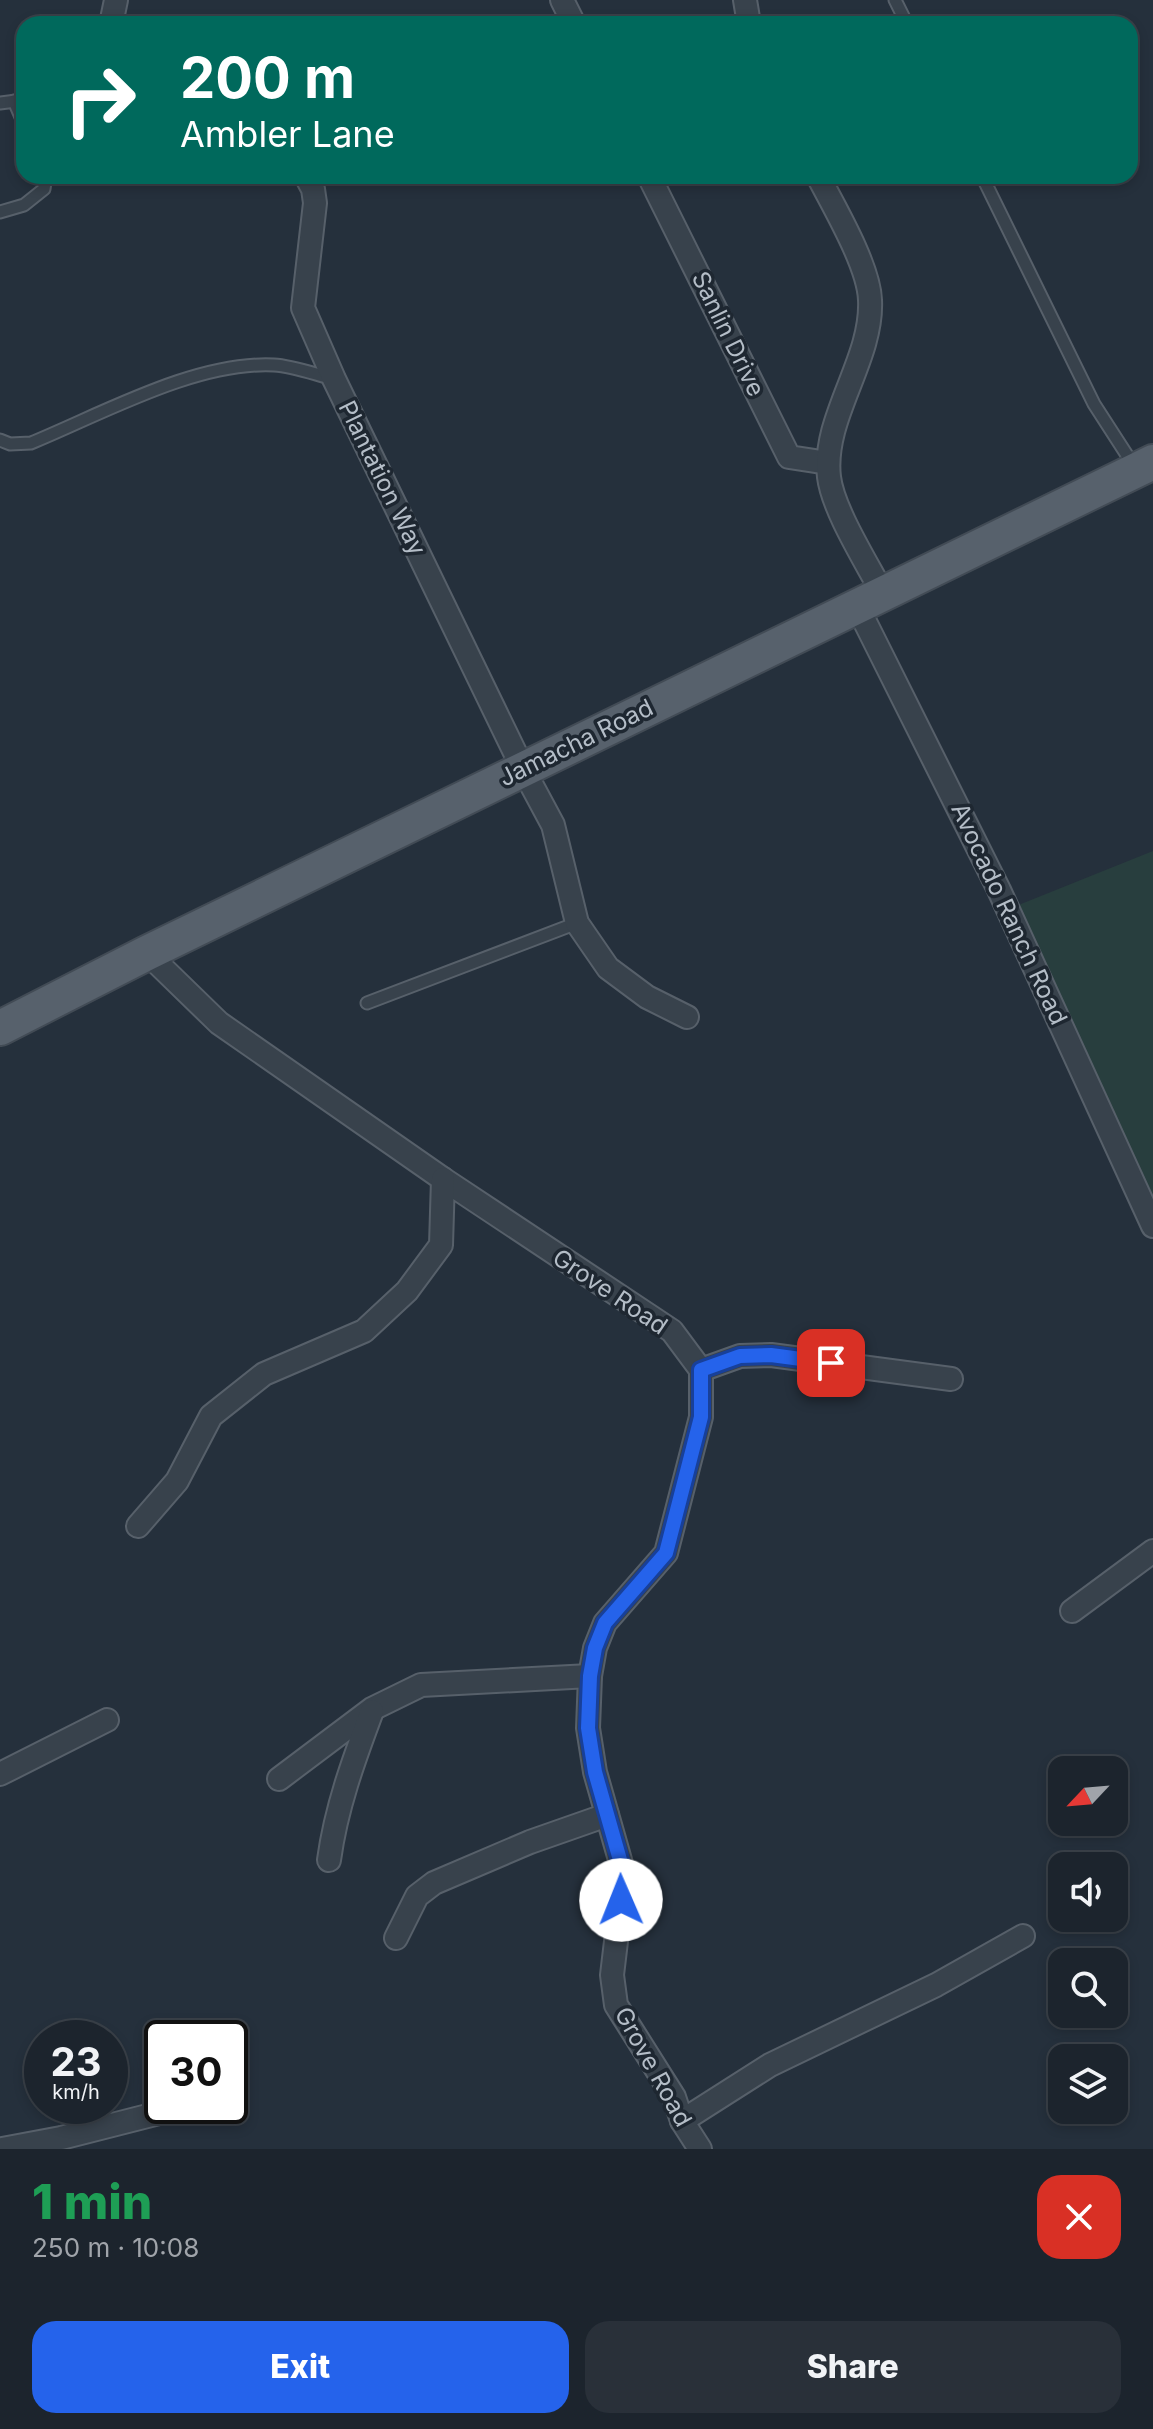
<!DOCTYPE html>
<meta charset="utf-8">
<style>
body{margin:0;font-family:Inter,sans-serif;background:#293039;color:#f1f3f6;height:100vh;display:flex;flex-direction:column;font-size:30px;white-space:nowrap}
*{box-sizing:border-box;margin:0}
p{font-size:26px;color:#a0a4aa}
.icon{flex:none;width:44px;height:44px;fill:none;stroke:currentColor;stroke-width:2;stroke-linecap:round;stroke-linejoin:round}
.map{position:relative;height:2149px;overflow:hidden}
.drawer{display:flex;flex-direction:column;background:#1c242d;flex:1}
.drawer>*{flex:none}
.guide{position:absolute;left:16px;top:16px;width:1122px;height:168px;border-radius:24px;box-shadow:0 4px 12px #0003,0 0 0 2px #3a4149;background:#00695c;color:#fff;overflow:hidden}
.needle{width:52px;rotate:244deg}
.tools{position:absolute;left:1048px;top:1756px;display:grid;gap:16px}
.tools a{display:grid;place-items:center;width:80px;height:80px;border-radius:16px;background:#1c242d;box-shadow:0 4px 12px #0003,0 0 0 2px #3a4149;font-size:40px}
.speed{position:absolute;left:24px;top:2020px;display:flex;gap:16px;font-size:40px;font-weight:700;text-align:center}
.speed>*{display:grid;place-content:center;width:104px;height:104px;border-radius:50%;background:#1c242d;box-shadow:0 4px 12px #0003,0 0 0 2px #3a4149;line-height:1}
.speed small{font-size:20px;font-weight:400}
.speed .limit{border:4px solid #111;border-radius:12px;background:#fff;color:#111}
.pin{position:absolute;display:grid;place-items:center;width:68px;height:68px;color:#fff;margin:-34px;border-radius:16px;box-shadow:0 4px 12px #0006}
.me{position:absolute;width:88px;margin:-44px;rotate:359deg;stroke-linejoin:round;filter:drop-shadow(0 0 6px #0008)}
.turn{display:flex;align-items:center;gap:28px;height:168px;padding:0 32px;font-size:36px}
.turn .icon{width:104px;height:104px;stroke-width:2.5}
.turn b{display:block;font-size:56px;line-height:68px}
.round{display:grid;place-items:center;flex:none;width:84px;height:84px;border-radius:24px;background:#293039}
.head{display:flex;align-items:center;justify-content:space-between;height:136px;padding:0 32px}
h1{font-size:48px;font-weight:800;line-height:60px;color:#1e9e55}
.cta{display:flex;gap:16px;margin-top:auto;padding:16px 32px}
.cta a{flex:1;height:92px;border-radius:24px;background:#2563eb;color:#fff;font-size:32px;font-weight:800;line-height:92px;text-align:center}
.cta a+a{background:#293039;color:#f1f3f6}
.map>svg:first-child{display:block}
</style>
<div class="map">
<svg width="1153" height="2149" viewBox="0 0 1153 2149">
<rect width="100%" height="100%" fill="#25303c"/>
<polygon fill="#283e3e" points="1153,851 1153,1196 1011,908"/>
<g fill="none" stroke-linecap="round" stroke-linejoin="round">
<defs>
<g id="lane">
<polyline points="895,0 907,24"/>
<polyline points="14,101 24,124"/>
<polyline points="0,103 24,100"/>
<polyline points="982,176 1094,404 1134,466"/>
<polyline points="0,212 24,205 44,189 46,176"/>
<path d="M0 440 10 444 31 443C102 414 196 361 274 365 293 366 314 374 334 379"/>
<polyline points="367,1003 577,923"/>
</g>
<g id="street">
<polyline points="562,0 574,24"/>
<polyline points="745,0 749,24"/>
<polyline points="111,24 116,0"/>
<polyline points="306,176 313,189 315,203 303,308 334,379 523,769 553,825 577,923 608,968 647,997 687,1017"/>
<polyline points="649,176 789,457 828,463"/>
<path d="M818 176C834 207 869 266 870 300 873 360 822 417 829 477 833 510 867 563 883 594"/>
<polyline points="857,606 999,890 1153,1226"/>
<polyline points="147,953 219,1023 443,1179 672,1331 701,1370 701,1417 666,1553 605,1623 595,1648 590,1676 588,1728 595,1772 624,1874 612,1975 616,2005 674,2097 682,2121 700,2149"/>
<polyline points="701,1370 740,1356 771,1355 951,1379"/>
<polyline points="138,1526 177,1481 211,1416 264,1374 364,1331 407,1291 441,1245 443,1179"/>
<polyline points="1072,1611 1153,1551"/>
<polyline points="0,1774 107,1720"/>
<polyline points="279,1779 372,1709 421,1685 590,1676"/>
<path d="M329 1860C336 1808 354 1759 372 1711"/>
<polyline points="396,1938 417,1896 434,1883 530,1842 607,1815"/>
<polyline points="682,2121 770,2065 936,1985 1023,1936"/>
<polyline points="2,2149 61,2138 179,2108"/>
</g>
<polyline id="primary" points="0,1028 147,953 1153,462"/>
</defs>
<use href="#lane" stroke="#57606a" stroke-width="15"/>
<use href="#street" stroke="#57606a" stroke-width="26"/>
<use href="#primary" stroke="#424b55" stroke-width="38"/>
<use href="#lane" stroke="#38424c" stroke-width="11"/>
<use href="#street" stroke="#38424c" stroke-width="22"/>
<use href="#primary" stroke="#57616c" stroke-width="34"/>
</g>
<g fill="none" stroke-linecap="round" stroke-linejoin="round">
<defs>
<polyline id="route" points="621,1900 624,1874 595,1772 588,1728 590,1676 595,1648 605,1623 666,1553 701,1417 701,1370 740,1356 771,1355 831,1363"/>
</defs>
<use href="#route" stroke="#184099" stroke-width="20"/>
<use href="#route" stroke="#2563eb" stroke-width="14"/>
</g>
<g text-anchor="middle" stroke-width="7" stroke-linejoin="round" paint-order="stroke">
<g font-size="24" fill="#b4bdc7" stroke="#1e2731">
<text transform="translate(728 334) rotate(64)" y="8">Sanlin Drive</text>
<text transform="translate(382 478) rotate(64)" y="8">Plantation Way</text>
<text transform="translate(576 743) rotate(-26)" y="8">Jamacha Road</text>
<text transform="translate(1009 914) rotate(65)" y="8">Avocado Ranch Road</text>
<text transform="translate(610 1292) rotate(34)" y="8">Grove Road</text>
<text transform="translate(653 2067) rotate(61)" y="8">Grove Road</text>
</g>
</g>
</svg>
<div class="tools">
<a><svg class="needle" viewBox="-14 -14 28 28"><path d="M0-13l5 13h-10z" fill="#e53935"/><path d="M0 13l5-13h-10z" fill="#a0a4aa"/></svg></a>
<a><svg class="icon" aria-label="sound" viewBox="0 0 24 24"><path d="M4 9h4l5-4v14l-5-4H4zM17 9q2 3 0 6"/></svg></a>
<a><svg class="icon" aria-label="search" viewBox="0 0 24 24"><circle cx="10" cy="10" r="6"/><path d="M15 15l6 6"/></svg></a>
<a><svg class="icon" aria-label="layers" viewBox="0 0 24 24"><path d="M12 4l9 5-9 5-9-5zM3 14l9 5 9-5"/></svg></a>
</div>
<div class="speed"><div>23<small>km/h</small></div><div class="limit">30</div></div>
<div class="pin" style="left:831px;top:1363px;background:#d93025"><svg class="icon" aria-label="arrive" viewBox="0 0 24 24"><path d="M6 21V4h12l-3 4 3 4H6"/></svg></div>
<svg class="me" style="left:621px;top:1900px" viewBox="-20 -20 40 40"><circle r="19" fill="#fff"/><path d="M0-13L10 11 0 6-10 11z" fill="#2563eb"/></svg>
<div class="guide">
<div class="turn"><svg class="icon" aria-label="right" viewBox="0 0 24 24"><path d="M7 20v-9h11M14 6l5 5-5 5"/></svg><div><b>200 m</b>Ambler Lane</div></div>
</div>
</div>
<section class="drawer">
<div class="head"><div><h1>1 min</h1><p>250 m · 10:08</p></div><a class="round" style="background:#d93025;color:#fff"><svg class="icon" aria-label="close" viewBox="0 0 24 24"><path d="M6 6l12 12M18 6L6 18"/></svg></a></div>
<div class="cta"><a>Exit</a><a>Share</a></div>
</section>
